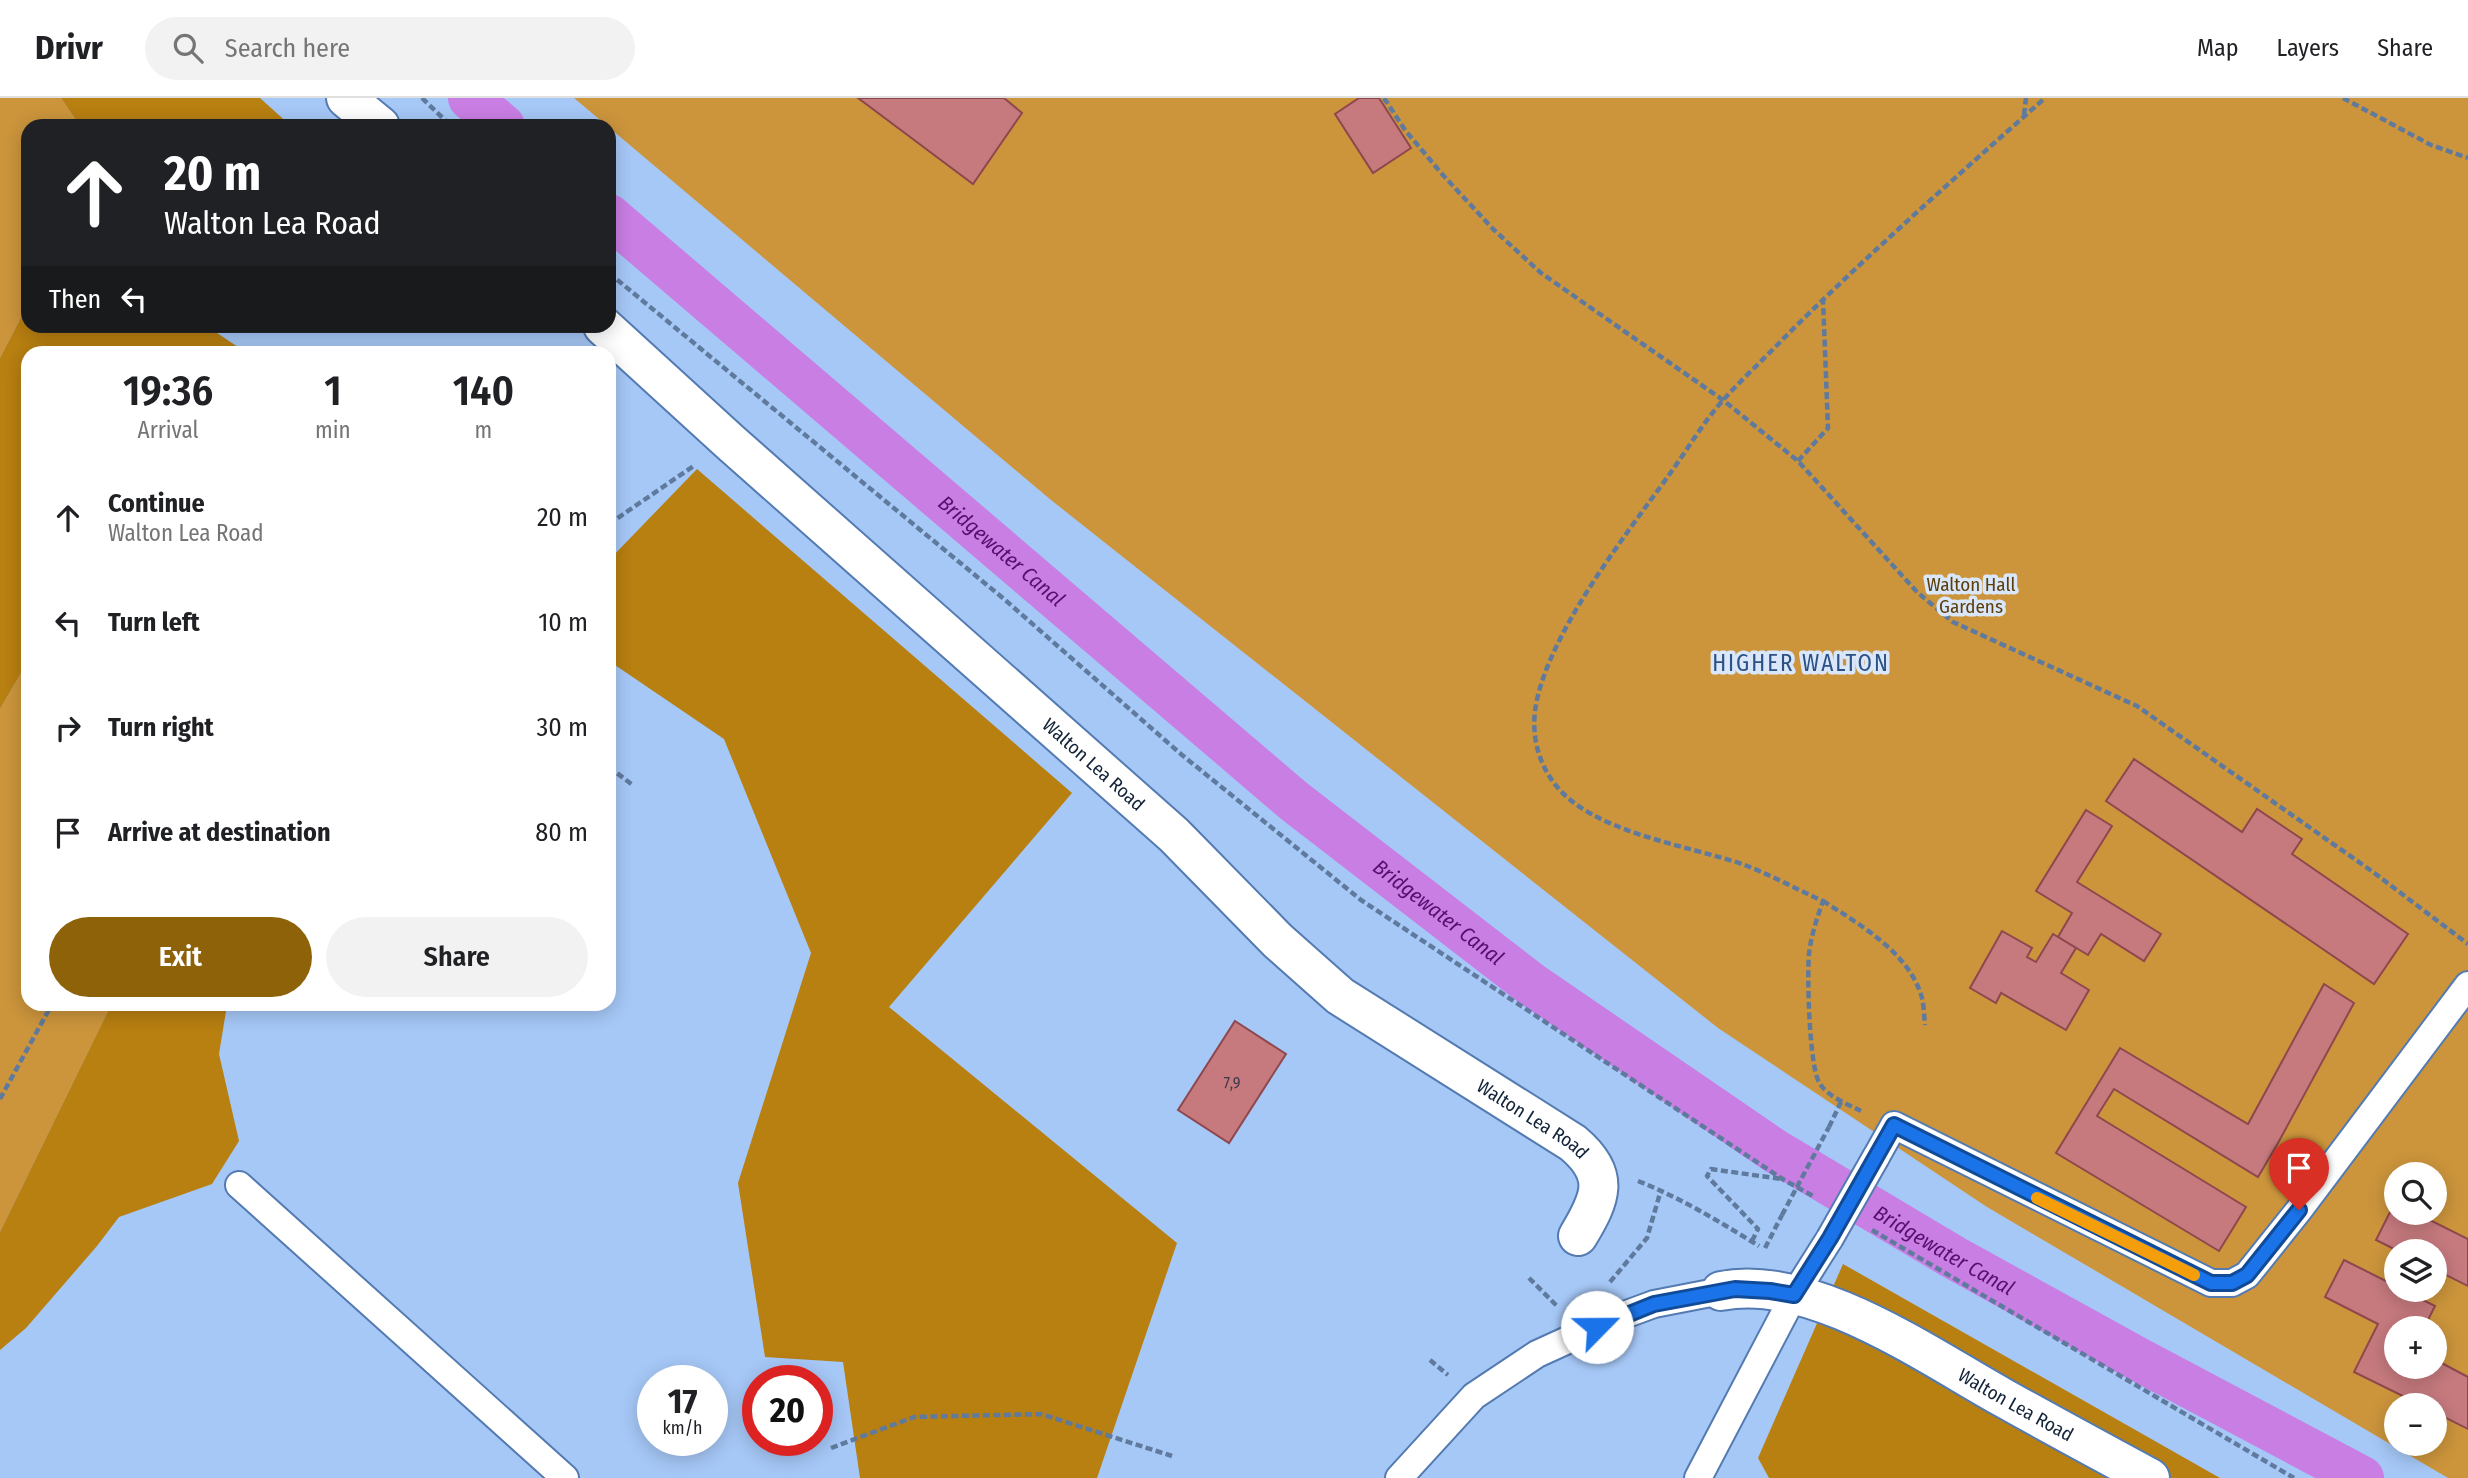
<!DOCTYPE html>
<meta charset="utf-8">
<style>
body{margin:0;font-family:"Fira Sans Condensed",sans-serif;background:#f2f2f2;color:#202124;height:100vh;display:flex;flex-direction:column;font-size:26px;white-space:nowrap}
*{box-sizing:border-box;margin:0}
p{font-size:23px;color:#757577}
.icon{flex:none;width:38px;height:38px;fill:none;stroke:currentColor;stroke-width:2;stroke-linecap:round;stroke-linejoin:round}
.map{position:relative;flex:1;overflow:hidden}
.details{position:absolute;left:21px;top:248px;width:595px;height:665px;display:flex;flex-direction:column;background:#fff;border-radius:21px;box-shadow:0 4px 18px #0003}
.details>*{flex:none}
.hud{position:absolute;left:21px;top:21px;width:595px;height:214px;border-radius:21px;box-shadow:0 4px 18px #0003;background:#202124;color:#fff;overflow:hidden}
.tools{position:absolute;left:2384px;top:1064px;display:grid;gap:14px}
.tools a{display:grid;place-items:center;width:63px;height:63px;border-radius:50%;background:#fff;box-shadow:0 4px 18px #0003;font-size:35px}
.speed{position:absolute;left:637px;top:1267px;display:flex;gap:14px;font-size:35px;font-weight:700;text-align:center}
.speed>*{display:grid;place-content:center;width:91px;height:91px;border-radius:50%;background:#fff;box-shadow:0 4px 18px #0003;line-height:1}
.speed small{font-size:18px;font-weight:400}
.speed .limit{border:10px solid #d22;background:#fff;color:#111}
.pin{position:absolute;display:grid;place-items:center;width:60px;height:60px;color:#fff;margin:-72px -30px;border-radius:50% 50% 50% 0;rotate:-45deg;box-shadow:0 0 7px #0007}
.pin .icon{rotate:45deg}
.me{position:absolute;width:77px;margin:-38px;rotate:67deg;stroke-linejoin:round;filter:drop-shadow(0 0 5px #0008)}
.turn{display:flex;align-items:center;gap:24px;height:147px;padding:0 28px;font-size:32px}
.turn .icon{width:91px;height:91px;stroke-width:2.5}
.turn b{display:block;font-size:49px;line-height:60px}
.then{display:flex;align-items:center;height:66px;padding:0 28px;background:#0003;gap:14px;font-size:26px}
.eta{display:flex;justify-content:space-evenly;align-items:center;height:119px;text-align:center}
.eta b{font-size:42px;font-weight:600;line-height:49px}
.button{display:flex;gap:14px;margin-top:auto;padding:14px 28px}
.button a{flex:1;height:80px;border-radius:42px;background:#8e6209;color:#fff;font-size:28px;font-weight:600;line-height:80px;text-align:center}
.button a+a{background:#f2f2f2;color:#202124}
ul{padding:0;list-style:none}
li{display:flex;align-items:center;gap:21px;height:105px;padding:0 28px}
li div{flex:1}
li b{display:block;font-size:26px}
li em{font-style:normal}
header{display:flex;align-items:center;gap:42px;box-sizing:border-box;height:98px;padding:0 35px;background:#fff;border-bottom:2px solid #e0e0e0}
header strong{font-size:33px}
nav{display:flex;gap:38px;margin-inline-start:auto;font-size:24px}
.search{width:490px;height:63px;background:#f2f2f2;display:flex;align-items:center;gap:18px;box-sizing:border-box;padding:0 24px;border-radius:38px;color:#757577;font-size:26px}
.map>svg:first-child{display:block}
</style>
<header>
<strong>Drivr</strong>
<div class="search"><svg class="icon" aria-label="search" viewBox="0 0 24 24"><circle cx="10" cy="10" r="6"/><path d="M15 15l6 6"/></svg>Search here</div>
<nav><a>Map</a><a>Layers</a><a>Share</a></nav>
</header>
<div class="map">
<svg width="2468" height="1380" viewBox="0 0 2468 1380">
<rect width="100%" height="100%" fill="#a6c8f7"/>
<g fill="#cc953c" fill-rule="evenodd">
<polygon points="0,0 61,0 80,28 28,28 28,206 0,260"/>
<path d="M574 0H2468V1380H2448L1987 1109 1718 930 1051 402ZM2396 1076H2434V1115H2396ZM2396 1153H2434V1192H2396ZM2396 1230H2434V1269H2396ZM2396 1307H2434V1346H2396Z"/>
<polygon points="28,563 28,906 111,907 0,1134 0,611"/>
</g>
<g fill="#b87f11">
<polygon points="61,0 260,0 291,28 80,28"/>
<polygon points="28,206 28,228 213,228 211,231 247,255 28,256 28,563 0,611 0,260"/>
<polygon points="697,371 1072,695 889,909 1177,1145 1097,1380 860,1380 843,1264 765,1259 738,1085 811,855 724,641 609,563 609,462"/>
<polygon points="111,907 227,907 219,956 239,1043 212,1086 119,1119 97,1148 26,1230 0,1252 0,1134"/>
<polygon points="1843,1166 2220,1380 1769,1380 1758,1360"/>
</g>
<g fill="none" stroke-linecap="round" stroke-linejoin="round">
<g stroke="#c97ee4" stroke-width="44">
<polyline points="470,0 503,28"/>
<path id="s1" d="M609 118 1294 703 1531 886 1775 1053 1953 1159 2136 1260 2362 1380"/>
</g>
</g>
<g fill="#c67a7e" stroke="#8e484d" stroke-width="2">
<polygon points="858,0 1004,0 1022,15 973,86"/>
<polygon points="1359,0 1379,0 1411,50 1373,75 1335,16"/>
<polygon points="2134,661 2242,734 2257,711 2302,741 2292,756 2408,836 2374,886 2106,703"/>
<polygon points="2086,712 2112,728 2077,784 2161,836 2144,863 2101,836 2088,857 2058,839 2072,815 2036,793"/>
<polygon points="2002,833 2032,850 2027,859 2036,864 2053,836 2076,850 2061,875 2089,892 2066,932 2001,895 1996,905 1970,890"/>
<polygon points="2324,886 2354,905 2278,1045 2258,1079 2114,991 2097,1018 2246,1109 2219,1153 2056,1055 2120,950 2248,1026"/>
<polygon points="1235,923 1286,956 1229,1045 1178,1012"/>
<polygon points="2395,1104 2396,1115 2416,1115 2468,1141 2468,1188 2434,1171 2434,1153 2398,1153 2376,1142"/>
<polygon points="2344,1162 2396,1188 2396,1192 2403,1192 2435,1208 2424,1230 2396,1230 2396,1269 2434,1269 2434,1261 2468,1279 2468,1331 2434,1314 2434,1307 2421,1307 2354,1274 2378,1226 2325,1199"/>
</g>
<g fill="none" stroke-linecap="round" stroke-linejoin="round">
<defs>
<g id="service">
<polyline points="1876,1059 1894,1027 2211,1185 2232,1185 2247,1177 2299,1112 2468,887"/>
<polyline points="239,1087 565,1380"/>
<polyline points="1399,1380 1474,1298 1537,1256 1616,1220 1654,1206 1721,1193"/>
<polyline points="1698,1380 1794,1197 1830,1140"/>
</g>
<g id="minor">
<polyline points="346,0 380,28"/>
<path id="s2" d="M603 228 730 344 1174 737 1278 843 1340 898 1573 1045C1611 1077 1601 1100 1578 1138"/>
<path id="s3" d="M1721 1193C1810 1175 1925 1256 2000 1298 2050 1326 2100 1353 2150 1380"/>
</g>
</defs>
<use href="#service" stroke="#547bb1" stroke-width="30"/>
<use href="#minor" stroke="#547bb1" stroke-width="42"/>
<g stroke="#607a9d" stroke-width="4.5" stroke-dasharray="7 3.5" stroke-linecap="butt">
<polyline points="422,0 451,28"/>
<polyline points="1384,0 1405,32 1442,76 1493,131 1541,175 1723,302 1798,363 1917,494 1953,524 2137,608 2373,774 2468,846"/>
<polyline points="2343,0 2431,47 2468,60"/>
<polyline points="2024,17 2026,0"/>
<polyline points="609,175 1004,501 1182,657 1361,802 1784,1082 1813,1098"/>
<polyline points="1798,363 1828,330 1823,202"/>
<polyline points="609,426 695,367"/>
<polyline points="609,669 634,688"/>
<path d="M1823 803C1859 826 1910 855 1922 900 1924 908 1924 918 1925 927"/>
<polyline points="0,1001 52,906"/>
<path d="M1861 1013C1847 1006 1829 999 1820 986 1809 971 1807 877 1809 856 1811 838 1817 820 1823 803 1796 791 1769 776 1742 766 1686 747 1590 734 1554 685 1538 664 1532 638 1535 613 1545 539 1625 438 1669 377 1687 352 1704 323 1725 300 1743 280 1764 261 1783 241 1867 157 1956 79 2045 0"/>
<polyline points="1829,1029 1841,1004"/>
<path d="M1638 1083C1681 1100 1720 1124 1759 1148"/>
<polyline points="1872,1132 2294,1380"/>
<polyline points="1752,1143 1758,1131 1707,1078 1711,1071 1781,1081"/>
<polyline points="1765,1150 1782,1117"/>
<polyline points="1529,1180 1558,1209"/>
<polyline points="1610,1184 1647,1140 1661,1092"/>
<polyline points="1430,1262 1448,1277"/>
<polyline points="831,1350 914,1319 1041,1316 1172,1358"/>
</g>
<use href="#service" stroke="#fff" stroke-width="26"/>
<use href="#minor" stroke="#fff" stroke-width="38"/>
<defs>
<polyline id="service-bridge" points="1830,1140 1876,1059"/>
</defs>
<use href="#service-bridge" stroke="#547bb1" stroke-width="30" stroke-linecap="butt"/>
<polyline stroke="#607a9d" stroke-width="4.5" stroke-dasharray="7 3.5" stroke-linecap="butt" points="1782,1117 1829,1029"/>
<use href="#service-bridge" stroke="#fff" stroke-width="26"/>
</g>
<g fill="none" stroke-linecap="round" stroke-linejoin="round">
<defs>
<polyline id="route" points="1597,1229 1654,1206 1735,1191 1770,1193 1794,1197 1830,1140 1894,1027 2211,1185 2232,1185 2247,1177 2299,1112"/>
</defs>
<use href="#route" stroke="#114b97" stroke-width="18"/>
<use href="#route" stroke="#1a73e8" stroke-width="12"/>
<polyline stroke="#f59e0b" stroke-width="12" points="2037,1100 2194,1177"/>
</g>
<g text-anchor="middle" stroke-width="7" stroke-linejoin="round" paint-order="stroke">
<g font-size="16" fill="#40394a">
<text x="1232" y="990">7,9</text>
</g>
<g font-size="19" fill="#5c3e08" stroke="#dae7fa">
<text x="1971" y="493">Walton Hall<tspan x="1971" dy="22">Gardens</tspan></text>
</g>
<g font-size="19" fill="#132339" stroke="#dae7fa">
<text dy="7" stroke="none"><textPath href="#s2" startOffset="658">Walton Lea Road</textPath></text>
<text dy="7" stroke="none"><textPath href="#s2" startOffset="1225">Walton Lea Road</textPath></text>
<text dy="7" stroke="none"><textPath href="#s3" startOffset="322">Walton Lea Road</textPath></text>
</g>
<g font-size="21" font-style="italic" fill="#570e6c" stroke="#dae7fa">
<text dy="7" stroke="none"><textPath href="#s1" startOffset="516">Bridgewater Canal</textPath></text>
<text dy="7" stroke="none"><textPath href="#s1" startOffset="1083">Bridgewater Canal</textPath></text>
<text dy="7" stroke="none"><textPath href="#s1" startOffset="1692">Bridgewater Canal</textPath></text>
</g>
<g font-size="23" letter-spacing="2" fill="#2c5184" stroke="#dae7fa">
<text x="1801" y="573">HIGHER WALTON</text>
</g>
</g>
</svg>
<div class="tools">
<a><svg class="icon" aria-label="search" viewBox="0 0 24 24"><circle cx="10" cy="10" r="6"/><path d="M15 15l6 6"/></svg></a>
<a><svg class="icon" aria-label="layers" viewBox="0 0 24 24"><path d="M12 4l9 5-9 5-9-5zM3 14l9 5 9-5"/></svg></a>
<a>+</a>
<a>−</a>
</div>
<div class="speed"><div>17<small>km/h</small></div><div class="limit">20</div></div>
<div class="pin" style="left:2299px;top:1112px;background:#d93025"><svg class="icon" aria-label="arrive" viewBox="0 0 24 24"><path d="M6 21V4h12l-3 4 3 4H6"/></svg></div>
<svg class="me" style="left:1597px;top:1229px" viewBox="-20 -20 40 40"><circle r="19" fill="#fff"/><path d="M0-13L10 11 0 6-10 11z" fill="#1a73e8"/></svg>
<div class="hud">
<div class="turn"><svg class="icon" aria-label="ahead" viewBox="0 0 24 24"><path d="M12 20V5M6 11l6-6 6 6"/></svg><div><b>20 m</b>Walton Lea Road</div></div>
<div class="then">Then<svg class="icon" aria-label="left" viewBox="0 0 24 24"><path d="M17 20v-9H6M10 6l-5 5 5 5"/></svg></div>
</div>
<section class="details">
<div class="eta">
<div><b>19:36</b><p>Arrival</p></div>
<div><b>1</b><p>min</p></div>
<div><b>140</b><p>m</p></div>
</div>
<ul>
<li><svg class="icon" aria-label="ahead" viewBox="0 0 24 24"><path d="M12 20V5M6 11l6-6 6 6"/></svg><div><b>Continue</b><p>Walton Lea Road</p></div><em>20 m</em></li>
<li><svg class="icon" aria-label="left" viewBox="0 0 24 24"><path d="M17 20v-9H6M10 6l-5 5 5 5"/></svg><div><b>Turn left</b></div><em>10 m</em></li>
<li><svg class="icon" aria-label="right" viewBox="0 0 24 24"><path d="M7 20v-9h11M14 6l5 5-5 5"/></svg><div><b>Turn right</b></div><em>30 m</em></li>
<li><svg class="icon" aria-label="arrive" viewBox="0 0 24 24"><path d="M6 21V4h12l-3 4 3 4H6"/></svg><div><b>Arrive at destination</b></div><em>80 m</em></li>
</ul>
<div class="button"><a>Exit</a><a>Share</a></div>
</section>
</div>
